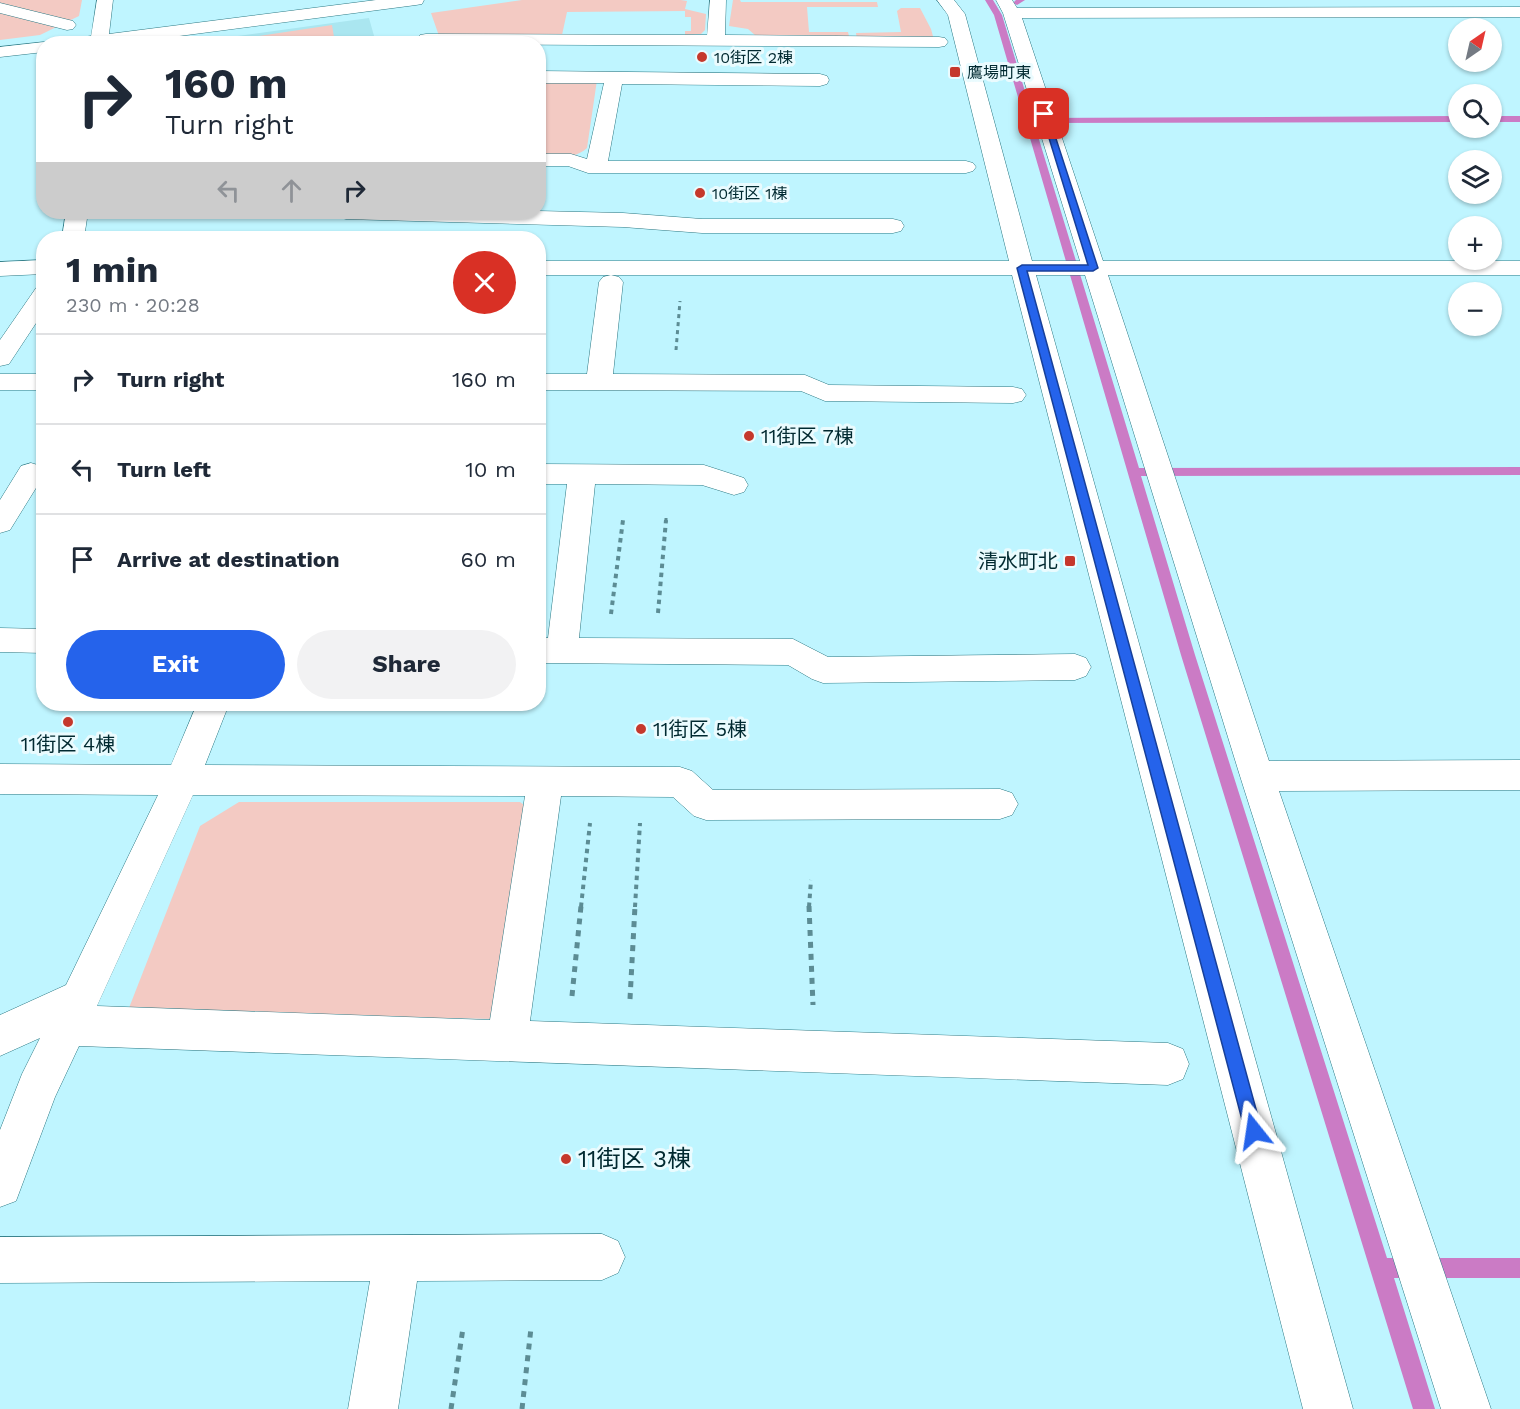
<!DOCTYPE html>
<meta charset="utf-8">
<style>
body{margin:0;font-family:"Work Sans","Noto Sans JP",sans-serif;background:#f2f2f3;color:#1f2937;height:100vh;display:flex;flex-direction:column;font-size:22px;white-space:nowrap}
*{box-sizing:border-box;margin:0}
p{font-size:20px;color:#747a83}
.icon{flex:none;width:33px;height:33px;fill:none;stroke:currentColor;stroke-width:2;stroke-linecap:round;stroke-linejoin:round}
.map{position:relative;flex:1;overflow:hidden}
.drawer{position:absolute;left:36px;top:231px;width:510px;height:480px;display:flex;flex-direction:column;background:#fff;border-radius:24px;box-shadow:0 2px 4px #0004}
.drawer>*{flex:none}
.hud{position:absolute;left:36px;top:36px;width:510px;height:183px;border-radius:24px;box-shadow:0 2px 4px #0004;background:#fff;color:#1f2937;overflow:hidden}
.needle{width:39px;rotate:34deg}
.tools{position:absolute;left:1448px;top:18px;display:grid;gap:12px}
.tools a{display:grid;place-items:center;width:54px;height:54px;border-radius:50%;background:#fff;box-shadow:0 2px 4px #0004;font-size:30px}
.pin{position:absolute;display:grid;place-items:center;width:51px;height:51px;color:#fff;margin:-26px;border-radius:12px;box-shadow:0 3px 9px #0006}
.me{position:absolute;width:66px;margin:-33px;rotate:345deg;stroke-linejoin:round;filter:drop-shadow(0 0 4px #0008)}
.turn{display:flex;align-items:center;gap:21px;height:126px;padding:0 30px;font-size:27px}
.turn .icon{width:78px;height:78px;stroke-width:2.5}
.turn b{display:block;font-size:42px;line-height:51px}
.lanes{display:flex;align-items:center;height:57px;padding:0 30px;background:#0003;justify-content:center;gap:30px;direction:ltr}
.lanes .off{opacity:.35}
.round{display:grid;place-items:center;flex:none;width:63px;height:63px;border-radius:32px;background:#f2f2f3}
.overview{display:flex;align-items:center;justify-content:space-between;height:102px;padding:0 30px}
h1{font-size:36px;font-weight:700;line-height:45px}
.button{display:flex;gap:12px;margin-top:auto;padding:12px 30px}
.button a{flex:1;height:69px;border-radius:36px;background:#2563eb;color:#fff;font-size:24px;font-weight:700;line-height:69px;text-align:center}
.button a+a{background:#f2f2f3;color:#1f2937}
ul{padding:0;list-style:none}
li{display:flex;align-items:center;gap:18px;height:90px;padding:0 30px;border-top:2px solid #e0e1e3}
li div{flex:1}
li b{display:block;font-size:22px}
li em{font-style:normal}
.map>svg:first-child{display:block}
</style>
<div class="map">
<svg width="1520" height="1409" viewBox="0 0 1520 1409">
<rect width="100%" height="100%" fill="#bff5ff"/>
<polygon fill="#aae6f0" points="369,18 376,43 180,44"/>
<g fill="#f3cac3">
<polygon points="0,0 82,0 79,16 40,35 0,40"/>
<polygon points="522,0 681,0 687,1 685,9 706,14 705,30 701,34 685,35 685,31 691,31 691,17 685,17 685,11 567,12 562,35 439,36 431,13"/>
<polygon points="733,0 740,0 741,2 877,2 878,7 807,7 809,32 848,32 850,40 756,36 748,29 729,26"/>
<polygon points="901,8 920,8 931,29 934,40 857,40 856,33 901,32 897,11"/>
<polygon points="332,25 335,43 245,43 245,38"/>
<path d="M538 80H597L587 148C574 160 555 157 539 157Z"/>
<polygon points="239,802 520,802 533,812 496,1019 127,1013 200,826"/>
</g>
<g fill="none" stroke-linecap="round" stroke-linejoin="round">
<g fill="#cb7bc5" fill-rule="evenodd">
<polygon points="985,0 993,0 1002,15 1033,118 1458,116 1458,122 1034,123 1139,468 1520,467 1520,475 1141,476 1195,655 1387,1258 1520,1258 1520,1278 1394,1278 1435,1409 1413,1409 1181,655 994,15"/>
<polygon points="1016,0 1025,0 1017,5 1013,3"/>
<rect x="1491" y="116" width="29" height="6"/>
</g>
<defs>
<g id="minor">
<polygon points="97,0 113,0 109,34 376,0 424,0 422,4 416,5 118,44 63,44 66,40 91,36"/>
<polygon points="710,0 726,0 725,35 939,37 945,38 948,42 945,46 939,47 423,44 417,39 420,35 426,34 707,35"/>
<polygon points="937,0 954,0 965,14 1032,261 1080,261 1003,13 996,0 1012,0 1017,8 1520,7 1520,17 1022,18 1103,261 1520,261 1520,275 1108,275 1269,761 1520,760 1520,790 1279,791 1491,1409 1441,1409 1240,776 1085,275 1036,275 1353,1409 1303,1409 1012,275 538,275 538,261 1009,261 948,15"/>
<polygon points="0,3 73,21 76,25 73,29 67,30 0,13"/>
<polygon points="44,42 51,44 44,44 44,52 0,57 0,47"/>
<polygon points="538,71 820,74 827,76 829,80 827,84 820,86 622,84 608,161 966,161 973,163 976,167 973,171 966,173 588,173 568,166 538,166 538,154 571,154 587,159 604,83 538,83"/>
<polygon points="538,211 623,213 702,219 893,219 901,221 904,226 901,231 893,233 702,233 623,227 346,219 338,217 335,212"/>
<polygon points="66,212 88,212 84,238 62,238"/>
<polygon points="44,260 44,274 0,276 0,262"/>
<polygon points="611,275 619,277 623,282 613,374 805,375 829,385 1013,387 1022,389 1026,395 1022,401 1013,403 825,401 801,391 538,390 538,374 587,374 599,282 603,277"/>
<polygon points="44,286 44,311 9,364 0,366 0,340 36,288"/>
<rect x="0" y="374" width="44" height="16"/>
<polygon points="31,463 41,466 44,475 10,530 0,533 0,500 21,466"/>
<polygon points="538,464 704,465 744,478 748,485 744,492 734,495 702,485 595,484 579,638 793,639 828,657 1075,654 1086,658 1091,667 1086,676 1075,680 823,683 812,679 788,665 538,663 538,637 548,638 567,484 538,484"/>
<polygon points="0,628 44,629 44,653 0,652"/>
<path d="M197 704H229L205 765 680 767 692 771 713 790 1000 789 1012 793 1018 804 1012 815 1000 819 706 820 694 816 673 797 561 796 530 1021 1168 1043 1183 1049 1189 1064 1183 1079 1168 1085 79 1046 55 1097 16 1201 0 1207V1130L22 1074 40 1038 0 1056V1015L66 985 158 795 0 794V764L171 765ZM193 795 525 796 490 1020 97 1006Z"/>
<polygon points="602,1234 618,1241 625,1257 618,1273 602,1280 417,1281 398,1409 348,1409 370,1281 0,1283 0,1237"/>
</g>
</defs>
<use href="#minor" stroke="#2b7883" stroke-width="1"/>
<g stroke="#5c8c94" stroke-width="3" stroke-dasharray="4 4" stroke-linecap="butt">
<polyline points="676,350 680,301"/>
<polyline points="666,522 666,518"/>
</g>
<g stroke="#5c8c94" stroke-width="4" stroke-dasharray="4.5 4.5" stroke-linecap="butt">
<polyline points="658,613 666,520"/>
<polyline points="611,614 623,520"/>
<polyline points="581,907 590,823"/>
<polyline points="635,907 640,823"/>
<polyline points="809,907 811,880"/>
</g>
<g stroke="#5c8c94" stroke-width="5" stroke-dasharray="6 6" stroke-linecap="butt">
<polyline points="809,906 813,1005"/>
<polyline points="572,996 581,906"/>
<polyline points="630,999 635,906"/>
<polyline points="451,1409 463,1328"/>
<polyline points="522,1409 531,1328"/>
</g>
<use href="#minor" fill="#fff" fill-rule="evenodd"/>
</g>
<polygon fill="#2563eb" stroke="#184099" stroke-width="1.5" points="1041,112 1048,114 1098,268 1093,271 1027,271 1262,1131 1260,1137 1254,1140 1247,1137 1245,1131 1017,268 1022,265 1088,265"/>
<g fill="#c5382c" stroke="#eafbfe" stroke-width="2">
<circle cx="702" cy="57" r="6"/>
<rect x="949" y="66" width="12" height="12" rx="3"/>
<circle cx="700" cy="193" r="6"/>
<circle cx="749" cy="436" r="6"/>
<rect x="1064" y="555" width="12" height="12" rx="3"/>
<circle cx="68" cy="722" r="6"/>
<circle cx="641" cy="729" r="6"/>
<circle cx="566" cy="1159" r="6"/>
</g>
<g text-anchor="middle" stroke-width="6" stroke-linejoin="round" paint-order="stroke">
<g font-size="16" fill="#002930" stroke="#eafbfe" text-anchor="start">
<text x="714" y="63">10街区 2棟</text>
<text x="967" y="78">鷹場町東</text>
<text x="712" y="199">10街区 1棟</text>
</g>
<g font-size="20" fill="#002930" stroke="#eafbfe" text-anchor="start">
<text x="761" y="443">11街区 7棟</text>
<text x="1058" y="568" text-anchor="end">清水町北</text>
<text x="653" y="736">11街区 5棟</text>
<text x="68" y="751" text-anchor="middle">11街区 4棟</text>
</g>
<g font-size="24" fill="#002930" stroke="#eafbfe" text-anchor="start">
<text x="578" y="1167">11街区 3棟</text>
</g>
</g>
</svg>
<div class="tools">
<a><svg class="needle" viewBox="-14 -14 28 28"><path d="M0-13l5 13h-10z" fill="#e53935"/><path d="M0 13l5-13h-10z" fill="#747a83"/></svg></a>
<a><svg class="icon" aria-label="search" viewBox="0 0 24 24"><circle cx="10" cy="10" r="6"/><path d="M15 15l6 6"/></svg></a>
<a><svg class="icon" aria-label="layers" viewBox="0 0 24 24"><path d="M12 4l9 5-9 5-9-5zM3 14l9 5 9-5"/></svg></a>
<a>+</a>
<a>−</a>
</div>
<div class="pin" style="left:1044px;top:114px;background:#d93025"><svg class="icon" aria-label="arrive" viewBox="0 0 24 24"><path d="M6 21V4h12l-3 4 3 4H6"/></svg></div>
<svg class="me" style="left:1254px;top:1131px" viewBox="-20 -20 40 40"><path d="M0-17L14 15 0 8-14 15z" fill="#2563eb" stroke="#fff" stroke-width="4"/></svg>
<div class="hud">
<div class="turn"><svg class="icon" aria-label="right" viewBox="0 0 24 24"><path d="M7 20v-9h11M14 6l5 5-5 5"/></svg><div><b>160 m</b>Turn right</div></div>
<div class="lanes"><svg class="icon off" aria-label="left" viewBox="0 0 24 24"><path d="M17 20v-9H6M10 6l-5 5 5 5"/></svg><svg class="icon off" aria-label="ahead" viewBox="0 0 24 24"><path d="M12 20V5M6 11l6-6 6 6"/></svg><svg class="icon" aria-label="right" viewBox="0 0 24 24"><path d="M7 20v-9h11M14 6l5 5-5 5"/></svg></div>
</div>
<section class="drawer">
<div class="overview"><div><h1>1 min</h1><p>230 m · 20:28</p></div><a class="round" style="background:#d93025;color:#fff"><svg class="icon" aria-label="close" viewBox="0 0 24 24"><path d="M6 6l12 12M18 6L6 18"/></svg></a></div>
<ul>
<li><svg class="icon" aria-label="right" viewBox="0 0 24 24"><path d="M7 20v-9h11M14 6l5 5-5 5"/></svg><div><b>Turn right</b></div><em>160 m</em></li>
<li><svg class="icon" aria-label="left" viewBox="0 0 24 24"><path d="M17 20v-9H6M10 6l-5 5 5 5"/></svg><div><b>Turn left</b></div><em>10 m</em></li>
<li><svg class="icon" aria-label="arrive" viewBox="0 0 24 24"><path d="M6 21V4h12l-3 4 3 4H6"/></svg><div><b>Arrive at destination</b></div><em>60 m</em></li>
</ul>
<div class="button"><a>Exit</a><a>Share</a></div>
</section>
</div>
